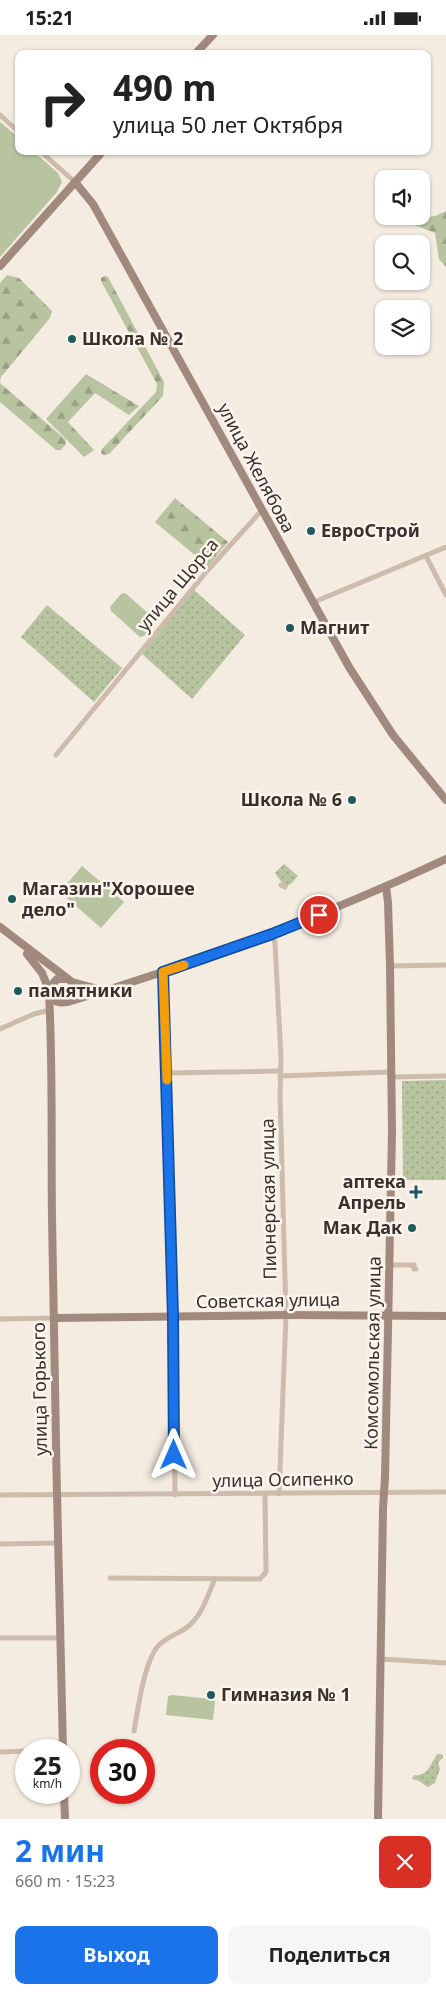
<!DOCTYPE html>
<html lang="ru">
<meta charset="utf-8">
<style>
body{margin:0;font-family:"Noto Sans",sans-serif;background:#f6f6f6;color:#222;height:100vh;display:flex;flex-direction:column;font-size:19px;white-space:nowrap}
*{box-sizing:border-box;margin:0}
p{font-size:16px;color:#767676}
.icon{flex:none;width:28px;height:28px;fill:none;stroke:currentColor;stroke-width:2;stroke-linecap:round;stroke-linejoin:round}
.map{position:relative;height:1784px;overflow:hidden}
.side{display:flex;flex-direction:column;background:#fff;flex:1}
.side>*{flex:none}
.top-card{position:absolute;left:15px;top:15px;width:416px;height:105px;border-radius:10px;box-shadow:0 1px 4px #0004;background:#fff;color:#222;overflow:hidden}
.controls{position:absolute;left:375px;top:135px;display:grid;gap:10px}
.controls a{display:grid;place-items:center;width:55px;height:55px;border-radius:10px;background:#fff;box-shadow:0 1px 4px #0004;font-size:25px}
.speed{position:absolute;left:15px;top:1704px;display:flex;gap:10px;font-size:25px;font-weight:700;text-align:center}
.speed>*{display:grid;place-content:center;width:65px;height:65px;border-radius:50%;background:#fff;box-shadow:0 1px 4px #0004;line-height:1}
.speed small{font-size:12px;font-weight:400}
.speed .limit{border:8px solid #d22;background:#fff;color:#111}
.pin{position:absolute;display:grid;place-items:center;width:42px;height:42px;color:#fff;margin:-21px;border:2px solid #fff;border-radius:50%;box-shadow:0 1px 5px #0007}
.me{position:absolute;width:55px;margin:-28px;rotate:0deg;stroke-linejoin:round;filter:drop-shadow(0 0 4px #0008)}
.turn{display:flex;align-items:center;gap:18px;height:105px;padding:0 15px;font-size:22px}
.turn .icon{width:65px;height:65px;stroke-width:2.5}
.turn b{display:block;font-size:35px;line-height:42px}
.round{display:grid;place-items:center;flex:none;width:52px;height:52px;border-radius:10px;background:#f6f6f6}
.head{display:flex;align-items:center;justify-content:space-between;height:85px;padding:0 15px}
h1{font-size:30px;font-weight:700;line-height:38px;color:#1a73e8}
.button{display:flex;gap:10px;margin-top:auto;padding:10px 15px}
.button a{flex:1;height:58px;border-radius:10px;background:#1a73e8;color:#fff;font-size:20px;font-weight:700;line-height:58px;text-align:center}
.button a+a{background:#f6f6f6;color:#222}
.status{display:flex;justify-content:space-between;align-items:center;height:35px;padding:0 25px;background:#fff;direction:ltr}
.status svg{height:14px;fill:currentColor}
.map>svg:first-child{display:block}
</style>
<div class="status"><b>15:21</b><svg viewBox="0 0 49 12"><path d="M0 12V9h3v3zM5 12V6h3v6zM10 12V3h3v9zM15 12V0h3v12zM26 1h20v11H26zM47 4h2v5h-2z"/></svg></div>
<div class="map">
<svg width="446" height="1784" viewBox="0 0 446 1784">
<defs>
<pattern id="forest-firs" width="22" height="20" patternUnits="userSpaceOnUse" patternTransform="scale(1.25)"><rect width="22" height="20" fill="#b8c4a0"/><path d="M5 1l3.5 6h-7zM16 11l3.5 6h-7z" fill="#97a083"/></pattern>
<pattern id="park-dots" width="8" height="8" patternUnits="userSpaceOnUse" patternTransform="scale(1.25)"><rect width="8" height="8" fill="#b8c4a0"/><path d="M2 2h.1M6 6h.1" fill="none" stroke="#97a083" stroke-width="1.8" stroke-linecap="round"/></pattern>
</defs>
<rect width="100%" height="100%" fill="#f4ebe1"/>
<g fill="#b8c4a0">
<polygon points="0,87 19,103 19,116 33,116 58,138 62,147 57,157 0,222"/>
<polygon points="125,558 155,584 155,588 144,601 140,602 111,576 110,572 121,559"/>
<polygon points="82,831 124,867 101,893 60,857"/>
<polygon points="172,1660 211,1664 215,1666 213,1685 166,1680 168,1661"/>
</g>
<g fill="url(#forest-firs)">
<polygon points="446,176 446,232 439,224 435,198 407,187 435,181"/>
<polygon points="7,240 19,243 52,276 50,283 1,342 0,347 0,248"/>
<polygon points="105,241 108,242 164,347 163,361 109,419 104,420 101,418 102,414 156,357 157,349 101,246 101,243"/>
<polygon points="86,339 139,371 129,380 95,358 68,387 94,415 84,422 46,384"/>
<polygon points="0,348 65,404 66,409 61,415 56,415 0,367"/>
<polygon points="175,463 228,507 208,531 155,487"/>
</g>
<g fill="url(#park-dots)">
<polygon points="194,555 245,600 192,664 142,619"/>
<polygon points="47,570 122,633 94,667 21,602"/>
<polygon points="284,829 298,841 292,848 285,852 275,838"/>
<polygon points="446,1045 446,1145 403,1145 402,1046"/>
<path d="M437 1719H442L443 1722 438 1728 440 1734 435 1748 428 1752 419 1746 412 1744 414 1740C428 1742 431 1728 437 1719Z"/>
</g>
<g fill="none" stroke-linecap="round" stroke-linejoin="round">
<g stroke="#cdbbac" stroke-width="5">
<polyline points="0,80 19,97"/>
<polyline points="40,116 75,147"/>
<polyline points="426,521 446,560"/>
<polyline points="314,567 446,512"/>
<polyline points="56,720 207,536 262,475"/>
<polyline points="281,850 285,852"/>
<polyline points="272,899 275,908 281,1023 280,1060 286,1280 279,1459"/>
<polyline points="390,931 446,930"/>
<polyline points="163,937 173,1282 175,1460"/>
<polyline points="0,994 34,979 50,975"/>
<polyline points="167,1038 280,1036"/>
<polyline points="280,1041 390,1037"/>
<polyline points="390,1042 446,1041"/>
<polyline points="390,1230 414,1230 414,1234 416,1234"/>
<polyline points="0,1284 54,1283"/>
<polyline points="0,1460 446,1457"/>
<polyline points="0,1509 58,1508"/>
<polyline points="110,1543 260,1544 266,1537 265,1459"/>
<polyline points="0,1603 60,1603"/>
<polyline points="381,1624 446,1628"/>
<path d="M134 1696C138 1675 144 1624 160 1609 167 1602 178 1599 186 1593 202 1582 207 1561 215 1544"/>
<polyline points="0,1717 26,1716"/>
</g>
<g stroke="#a18a7d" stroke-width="8">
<polyline points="195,19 213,0"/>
<polyline points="75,147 93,169 349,632 393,700 446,765"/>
<polyline points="0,231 103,116"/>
<path d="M0 892 72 947C81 963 62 975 50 962V952L57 944H66"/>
<polyline points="27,919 42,938 49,955"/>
<polyline points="72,947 102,955"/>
<path d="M49 958C53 1033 51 1108 52 1182 55 1360 58 1537 63 1715"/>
<path d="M68 967C198 928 324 881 446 824"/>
<polyline points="54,1283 286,1280 446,1281"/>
<polyline points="64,1758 65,1784"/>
<polyline points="378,1784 383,1473 385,1442 392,1097 390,931 388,867 386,852"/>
</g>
</g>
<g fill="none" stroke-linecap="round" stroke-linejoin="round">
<defs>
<polyline id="route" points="174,1420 173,1282 163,937 272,899 319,880"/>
</defs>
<use href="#route" stroke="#114b97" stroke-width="12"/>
<use href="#route" stroke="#1a73e8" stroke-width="9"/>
<polyline stroke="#f59e0b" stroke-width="9" points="167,1045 163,937 184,930"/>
</g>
<g fill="#1f5a5e" stroke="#fbf5ee" stroke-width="2">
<circle cx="72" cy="304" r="5"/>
<circle cx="311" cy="496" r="5"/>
<circle cx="290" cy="593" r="5"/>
<circle cx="352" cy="765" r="5"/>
<circle cx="12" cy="864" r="5"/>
<circle cx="18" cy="956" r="5"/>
<path d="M413.5 1149.5h5v5h5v5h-5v5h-5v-5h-5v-5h5z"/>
<circle cx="412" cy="1193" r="5"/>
<circle cx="211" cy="1660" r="5"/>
</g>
<g text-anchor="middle" stroke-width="5" stroke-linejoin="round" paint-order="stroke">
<g font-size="18" font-weight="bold" fill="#3b302b" stroke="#fbf5ee" text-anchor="start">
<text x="82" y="310">Школа № 2</text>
<text x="321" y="502">ЕвроСтрой</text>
<text x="300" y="599">Магнит</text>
<text x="342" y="771" text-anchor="end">Школа № 6</text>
<text x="22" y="860">Магазин"Хорошее<tspan x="22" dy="21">дело"</tspan></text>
<text x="28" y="962">памятники</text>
<text x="406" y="1153" text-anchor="end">аптека<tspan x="406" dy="21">Апрель</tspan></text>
<text x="402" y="1199" text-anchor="end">Мак Дак</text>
<text x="221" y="1666">Гимназия № 1</text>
</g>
<g font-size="18" fill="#3b302b" stroke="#fbf5ee">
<text transform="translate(256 433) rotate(62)" y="6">улица Желябова</text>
<text transform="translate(178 550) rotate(-50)" y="6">улица Щорса</text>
<text transform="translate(269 1164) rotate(-91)" y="6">Пионерская улица</text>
<text transform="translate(268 1266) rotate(-1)" y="6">Советская улица</text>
<text transform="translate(373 1318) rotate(-89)" y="6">Комсомольская улица</text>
<text transform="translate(40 1354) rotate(-91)" y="6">улица Горького</text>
<text transform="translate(283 1445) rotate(-1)" y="6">улица Осипенко</text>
</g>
</g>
</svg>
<div class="controls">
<a><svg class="icon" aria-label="sound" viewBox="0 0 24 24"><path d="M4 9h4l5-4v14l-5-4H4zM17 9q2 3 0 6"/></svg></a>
<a><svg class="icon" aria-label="search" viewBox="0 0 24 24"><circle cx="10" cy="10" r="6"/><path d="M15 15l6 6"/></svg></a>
<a><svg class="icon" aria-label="layers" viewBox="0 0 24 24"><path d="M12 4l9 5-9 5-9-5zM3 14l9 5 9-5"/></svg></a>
</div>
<div class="speed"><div>25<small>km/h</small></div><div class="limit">30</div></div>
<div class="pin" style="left:319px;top:880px;background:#d93025"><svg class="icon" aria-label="arrive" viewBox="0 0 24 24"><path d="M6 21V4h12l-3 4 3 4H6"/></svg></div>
<svg class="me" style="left:174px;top:1420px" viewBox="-20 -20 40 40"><path d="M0-17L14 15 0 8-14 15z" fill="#1a73e8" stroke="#fff" stroke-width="4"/></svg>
<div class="top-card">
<div class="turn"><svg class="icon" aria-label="right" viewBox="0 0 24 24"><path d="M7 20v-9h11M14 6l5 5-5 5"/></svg><div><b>490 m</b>улица 50 лет Октября</div></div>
</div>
</div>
<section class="side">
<div class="head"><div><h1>2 мин</h1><p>660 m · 15:23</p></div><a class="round" style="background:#d93025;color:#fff"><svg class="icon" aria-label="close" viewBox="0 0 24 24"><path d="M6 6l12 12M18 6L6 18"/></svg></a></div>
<div class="button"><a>Выход</a><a>Поделиться</a></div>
</section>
